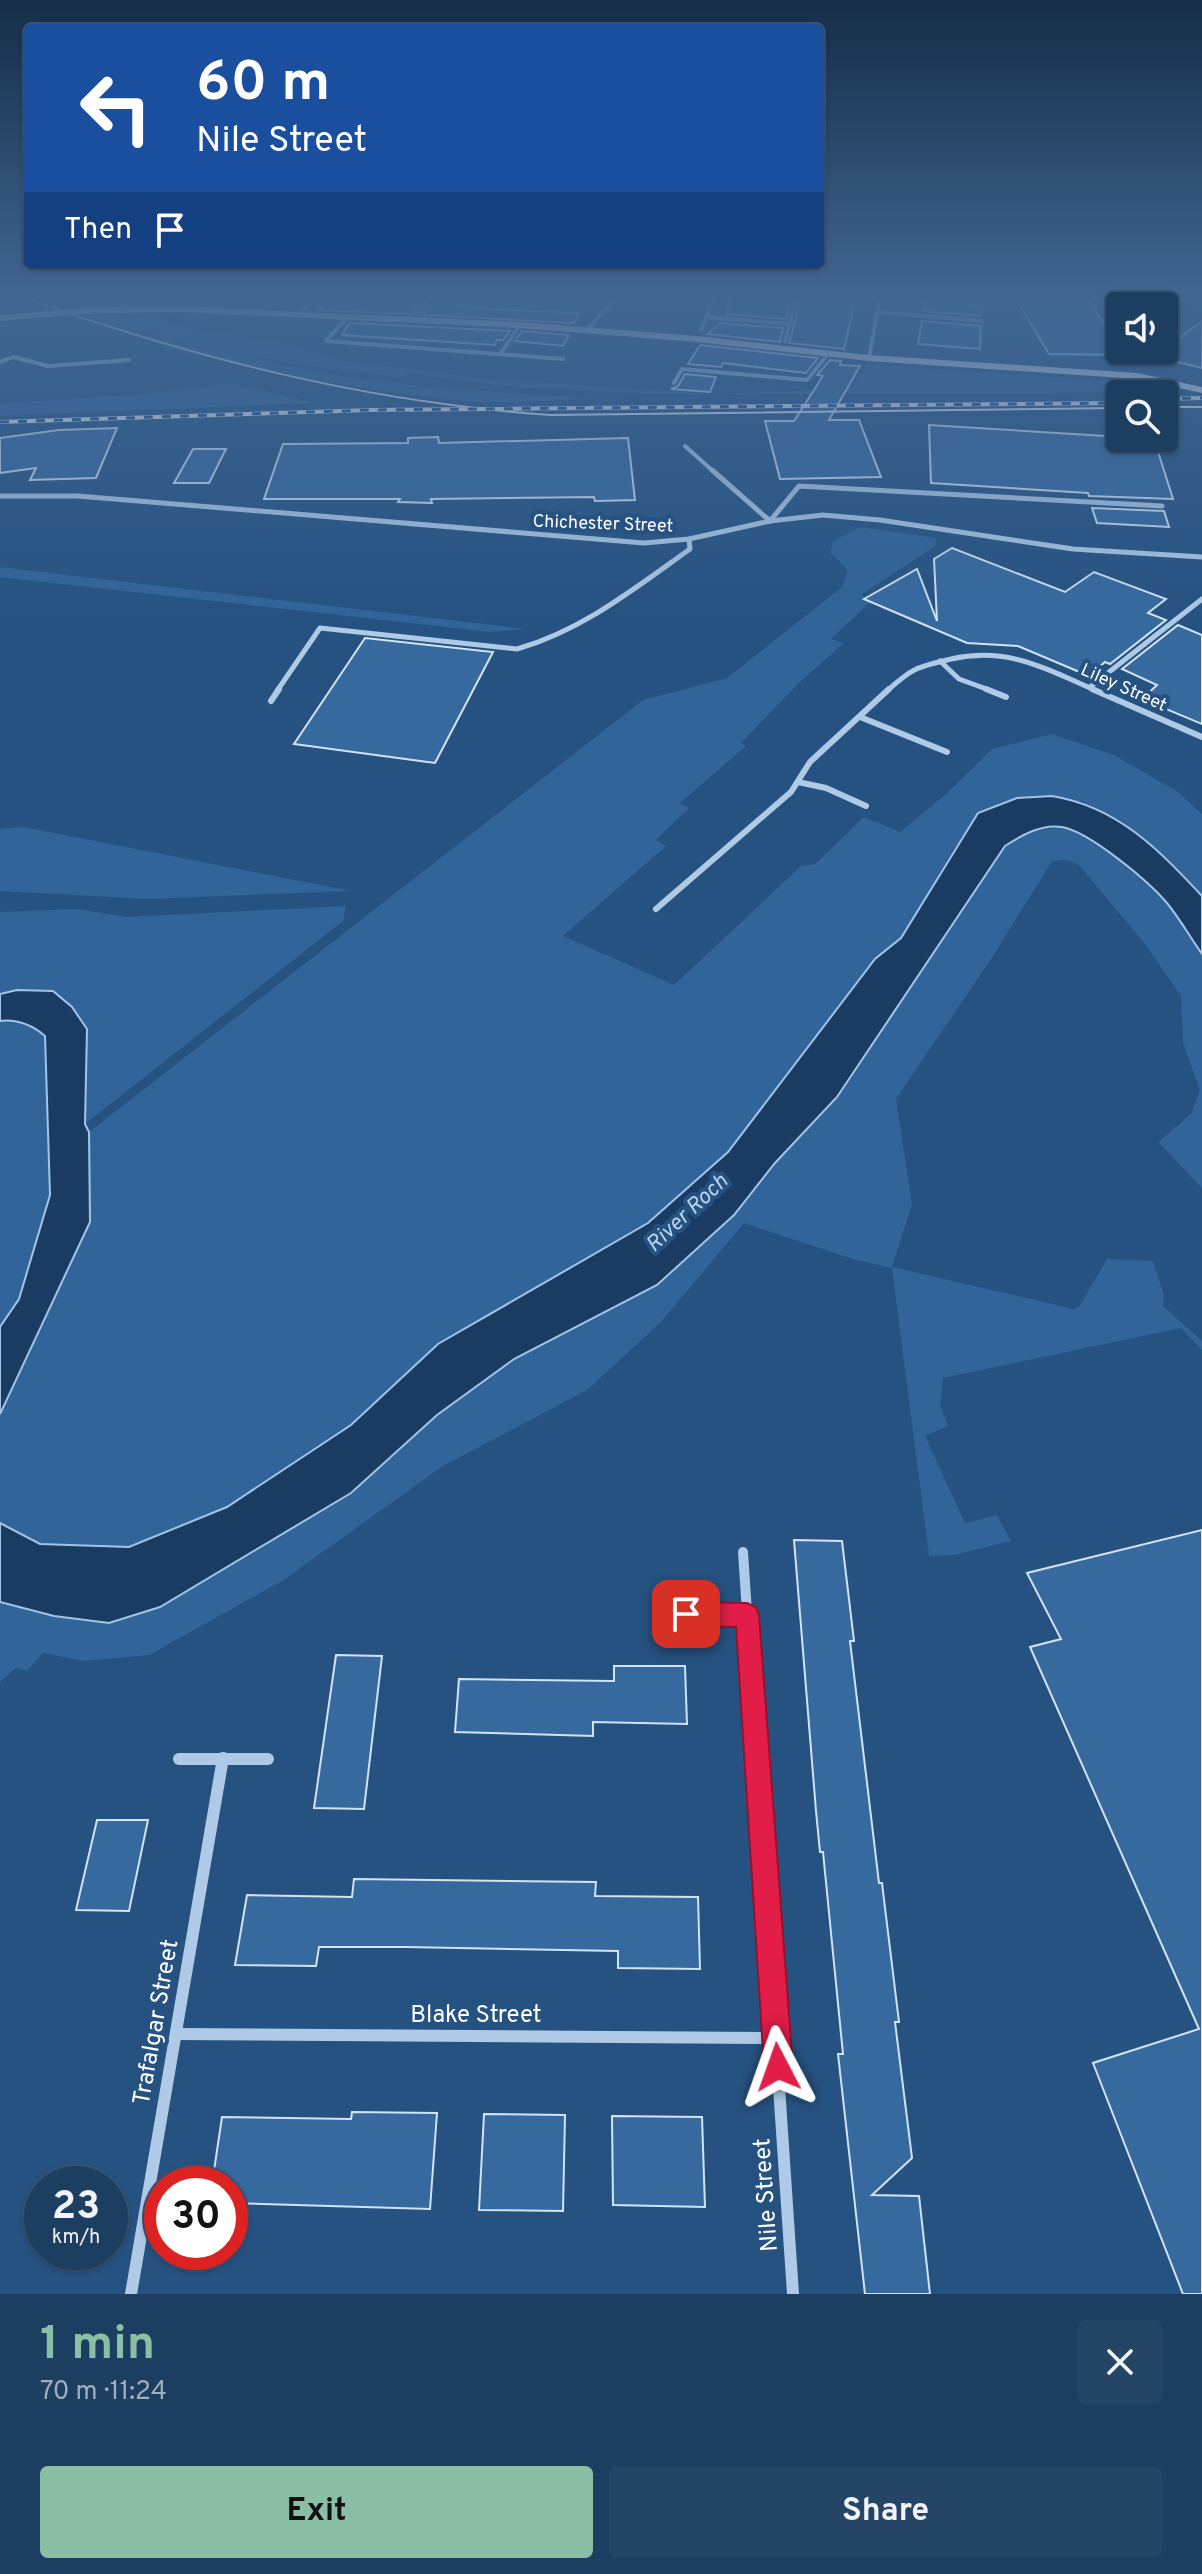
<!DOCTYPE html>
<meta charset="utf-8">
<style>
body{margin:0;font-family:Overpass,sans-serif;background:#254567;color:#f1f3f6;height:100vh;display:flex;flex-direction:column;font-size:30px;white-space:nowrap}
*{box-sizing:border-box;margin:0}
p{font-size:26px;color:#a0aebd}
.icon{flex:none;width:44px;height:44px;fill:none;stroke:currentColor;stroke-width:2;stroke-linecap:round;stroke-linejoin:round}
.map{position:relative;height:2294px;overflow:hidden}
.drawer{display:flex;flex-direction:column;background:#1c3e61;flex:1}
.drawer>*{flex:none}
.hud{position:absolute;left:24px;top:24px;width:800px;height:244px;border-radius:8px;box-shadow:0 2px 6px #0004,0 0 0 2px #3a5776;background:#1a4fa0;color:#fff;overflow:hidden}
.tools{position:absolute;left:1106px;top:292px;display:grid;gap:16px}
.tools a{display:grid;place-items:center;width:72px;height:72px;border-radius:8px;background:#1c3e61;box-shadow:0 2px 6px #0004,0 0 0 2px #3a5776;font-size:40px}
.speed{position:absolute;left:24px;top:2166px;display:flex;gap:16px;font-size:40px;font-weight:700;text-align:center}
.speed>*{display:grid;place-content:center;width:104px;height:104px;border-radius:50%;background:#1c3e61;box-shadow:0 2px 6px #0004,0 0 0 2px #3a5776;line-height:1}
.speed small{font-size:20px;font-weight:400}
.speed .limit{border:12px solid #d22;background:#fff;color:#111}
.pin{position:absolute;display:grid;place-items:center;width:68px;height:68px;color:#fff;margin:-34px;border-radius:16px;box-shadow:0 4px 12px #0006}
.me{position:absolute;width:88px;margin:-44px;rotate:356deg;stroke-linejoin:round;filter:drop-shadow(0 0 6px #0008)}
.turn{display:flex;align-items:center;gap:28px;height:168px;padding:0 40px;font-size:36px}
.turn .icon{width:104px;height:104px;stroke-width:2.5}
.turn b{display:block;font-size:56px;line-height:68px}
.then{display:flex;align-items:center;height:76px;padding:0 40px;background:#0003;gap:16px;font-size:30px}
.round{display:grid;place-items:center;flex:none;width:84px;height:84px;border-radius:8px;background:#254567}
.headline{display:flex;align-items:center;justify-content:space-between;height:136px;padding:0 40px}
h1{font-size:48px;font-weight:700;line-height:60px;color:#8abfa5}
.cta{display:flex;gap:16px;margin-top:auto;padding:16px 40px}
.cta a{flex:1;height:92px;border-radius:8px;background:#8abfa5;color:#111;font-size:32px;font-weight:700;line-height:92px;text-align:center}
.cta a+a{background:#254567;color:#f1f3f6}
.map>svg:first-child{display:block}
</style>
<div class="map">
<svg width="1202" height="2294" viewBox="0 0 1202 2294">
<rect width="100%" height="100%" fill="#265281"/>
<g fill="#316499">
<path d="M131 314 214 332 271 340 347 361 479 378 710 394 847 389 853 385 867 364 1126 382 1174 389 1042 394H645L504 386 413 374 397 377C294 365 187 349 87 316Z"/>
<path d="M150 338 334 375 421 386 592 399C549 400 505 404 463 401 356 391 252 369 150 338Z"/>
<polygon points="230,383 317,403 0,416 0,403 133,395"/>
<polygon points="859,527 936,538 935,546 862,594 869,603 831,639 844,643 800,682 741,743 746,746 680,803 689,808 656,840 666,846 563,936 674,985 801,866 815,864 864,817 900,832 945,795 992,749 1052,734 1114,755 1178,792 1202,814 1202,896 1124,822 1082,801 955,847 901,938 875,959 728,1152 648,1223 438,1344 351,1425 227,1507 129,1547 40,1544 0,1523 0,1414 90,1222 89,1132 643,700 727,678 842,587 848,570 830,552 833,542"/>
<polygon points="0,567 526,629 490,632 0,577"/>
<polygon points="24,827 351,891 147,899 0,891 0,829"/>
<polygon points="1061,827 1079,833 1108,851 1166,902 1202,954 1202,1188 1158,1142 1191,1114 1200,1090 1183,1043 1181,996 1145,944 1079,865 1067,860 1052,861 993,956 896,1099 912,1204 892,1267 1074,1309 1079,1307 1107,1259 1153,1261 1164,1295 1163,1306 1202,1341 1202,1350 1181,1328 943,1378 940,1405 948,1426 925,1436 965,1523 997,1515 1011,1541 954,1555 929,1556 892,1268 856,1260 744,1223 661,1322 587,1390 443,1466 282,1581 149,1655 84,1661 43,1653 27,1671 16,1668 0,1682 0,1602 54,1616 109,1623 437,1415 514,1359 657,1285 734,1215 775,1163 837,1097 1005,846 1024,833"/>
<polygon points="346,906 343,921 85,1124 87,1029 17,990 0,994 0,912 77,909 127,917"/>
<polygon points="11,1020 33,1026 45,1036 50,1195 19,1299 0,1327 0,1021"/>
</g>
<g fill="#1b3c62" stroke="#a2c5e7" stroke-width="2">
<path d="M1052 796C1118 807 1158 849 1202 896V954C1190 937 1180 919 1167 903 1148 881 1090 832 1062 827 1041 824 1022 835 1005 846L837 1097 775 1163 734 1215 657 1285 514 1359 437 1415 351 1493 160 1607 109 1623 54 1616 0 1602V1523L40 1544 129 1547 227 1507 351 1425 438 1344 648 1223 728 1152 875 959 901 938 978 813 1017 798Z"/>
<path d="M17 990 53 991 72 1007 87 1029 85 1124 89 1132 90 1222 0 1414V1327L19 1299 50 1195 45 1036C32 1025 17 1019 0 1021V994Z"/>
</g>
<g fill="#36699e" stroke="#d1e3f5" stroke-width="2">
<polygon points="730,296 792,296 786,319 727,314"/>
<polygon points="802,296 856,296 844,349 789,343"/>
<polygon points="1014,296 1085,296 1126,355 1049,354"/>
<polygon points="326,300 395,304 418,305 414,314 319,310"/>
<polygon points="924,301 982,306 981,316 923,311"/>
<polygon points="442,303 493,309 579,313 574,323 424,315 430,305"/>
<polygon points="922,321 981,326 980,349 918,344"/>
<polygon points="1202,321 1202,368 1153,356 1164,350"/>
<polygon points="349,323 510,331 503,340 497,340 495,345 342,335"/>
<polygon points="720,323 783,328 780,342 708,334"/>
<polygon points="522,331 569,335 563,346 515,341"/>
<polygon points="700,345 818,358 806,373 723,363 721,367 688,364"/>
<polygon points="830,360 841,361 840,365 860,366 829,420 859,420 881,477 780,479 765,421 794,421 823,376 817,375"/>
<polygon points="685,374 716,377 710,392 671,389 678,386"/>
<polygon points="929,425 1154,439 1173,499 1089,496 1088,493 931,483"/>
<polygon points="117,428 96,478 30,480 36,468 0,473 0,438 59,430"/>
<polygon points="438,437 439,443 628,438 635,500 595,501 594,497 431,499 432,503 398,502 400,499 264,499 283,444 408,443 408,438"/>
<polygon points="193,449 226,449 209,483 174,483"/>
<polygon points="1092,508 1164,511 1169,527 1097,523"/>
<polygon points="952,548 1065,592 1094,572 1166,599 1148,613 1166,620 1110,664 1105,662 1089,676 1018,646 967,643 864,599 917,569 937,621 934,559"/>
<polygon points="1178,625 1202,635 1202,724 1142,699 1157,685 1122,669"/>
<polygon points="365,638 493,652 435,763 294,744"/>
<polygon points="1202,1530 1202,2294 1183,2294 1093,2063 1199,2029 1030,1647 1061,1639 1027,1573"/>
<polygon points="794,1540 842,1541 854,1641 850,1641 879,1883 882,1883 886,1916 899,2022 895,2022 912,2158 872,2195 919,2196 930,2294 865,2294 838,2054 843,2054 823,1852 820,1852 816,1811"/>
<polygon points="336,1655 382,1656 364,1809 314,1808"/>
<polygon points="614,1666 685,1666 687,1724 593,1722 593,1736 455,1732 459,1679 614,1681"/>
<polygon points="97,1820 148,1820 129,1911 76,1910"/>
<polygon points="354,1879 596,1882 595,1896 698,1897 700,1969 618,1968 618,1951 406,1947 319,1947 316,1966 235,1965 247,1895 352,1897"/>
<polygon points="352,2112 437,2113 430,2209 230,2203 230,2184 212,2184 222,2117 351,2119"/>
<polygon points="484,2114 565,2115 563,2211 479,2210"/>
<polygon points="612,2116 702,2117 705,2207 613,2205"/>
</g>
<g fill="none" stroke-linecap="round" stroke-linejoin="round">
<g stroke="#aecae6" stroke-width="4">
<polyline points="99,296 128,306 128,309"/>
<polyline points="571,296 612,300"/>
<polyline points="512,300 519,296"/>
<polyline points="877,312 982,321"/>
<polyline points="419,314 429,296"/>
<polyline points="300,315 315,296"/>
<polyline points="706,317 790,324"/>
<polyline points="588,329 617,296"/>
<polyline points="701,330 714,296"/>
<polyline points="326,341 563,359"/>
<polyline points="326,341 348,316"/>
<polyline points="785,341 797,296"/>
<polyline points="500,354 520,325"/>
<polyline points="869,358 880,296"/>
<polyline points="0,362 13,357 48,366 129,360"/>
<polyline points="674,383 682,369 807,380 828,354"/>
<polyline points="685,446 714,472"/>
</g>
<g stroke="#aecae6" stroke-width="5">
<polyline points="712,470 770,521 799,486 1162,506"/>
<polyline points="0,496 78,496 644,543 689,539 770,521 823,515 880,520 1073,549 1202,557"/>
<polyline points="940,661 959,679 992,691"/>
<polyline points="1090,687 1202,599"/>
<path d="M277 691 320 628 517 649C583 630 635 588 690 549L689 539"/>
<path d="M887 691C912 668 917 667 951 659 1008 646 1046 669 1097 691"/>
</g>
<g stroke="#aecae6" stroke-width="6">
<polyline points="986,689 1006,697"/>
<polyline points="1092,689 1202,737"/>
<polyline points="271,701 279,689"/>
<polyline points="860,717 947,752"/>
<polyline points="798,782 826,788 866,806"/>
<polyline points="656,909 791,792 810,762 889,689"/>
</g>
<g stroke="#aecae6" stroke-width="10">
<polyline points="743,1552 756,1749"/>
<polyline points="686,1614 747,1615"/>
</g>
<g stroke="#aecae6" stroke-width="12">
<polyline points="756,1747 793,2294"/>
<polyline points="179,1759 268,1759"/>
<polyline points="176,2034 776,2038"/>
<polyline points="131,2294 223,1758"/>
</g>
<polygon fill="#eff5fd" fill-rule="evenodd" points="179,306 520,322 697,336 869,355 1137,373 1202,387 1202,393 1137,379 869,361 697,342 520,328 179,312 81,314 0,321 0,315 81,308"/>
<g stroke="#fff" stroke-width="2">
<path d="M18 296C194 358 364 402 551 415L1120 408"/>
<polyline points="1164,407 1202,407"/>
</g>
<defs>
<g id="rail">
<polyline points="1164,399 1202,398"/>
<polyline points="0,422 371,410 1120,403"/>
</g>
</defs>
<use href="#rail" stroke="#fff" stroke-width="4"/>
<use href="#rail" stroke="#265281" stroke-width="3" stroke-dasharray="9" stroke-linecap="butt"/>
</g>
<linearGradient id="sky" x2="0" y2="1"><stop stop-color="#152d47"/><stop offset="0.48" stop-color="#416692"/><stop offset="1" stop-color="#416692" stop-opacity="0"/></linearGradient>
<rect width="1202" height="617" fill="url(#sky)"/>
<polygon fill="#e11d48" stroke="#92132f" stroke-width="2" points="686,1602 747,1603 756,1607 759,1615 793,2067 788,2077 778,2081 768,2077 764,2067 736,1627 686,1626 677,1622 674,1614 677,1606"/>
<g text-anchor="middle" stroke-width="8" stroke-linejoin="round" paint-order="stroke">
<g font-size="18" fill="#fff" stroke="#265281">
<text transform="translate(603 523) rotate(2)" y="6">Chichester Street</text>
<text transform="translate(1124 687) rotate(24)" y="6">Liley Street</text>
</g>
<g font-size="22" font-style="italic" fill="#b9d4ee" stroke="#265281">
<text transform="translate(686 1212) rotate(-43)" y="8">River Roch</text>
</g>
<g font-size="24" fill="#fff" stroke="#265281">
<text x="476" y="2022">Blake Street</text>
<text transform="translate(155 2022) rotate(-80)" y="8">Trafalgar Street</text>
<text transform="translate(765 2195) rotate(-94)" y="8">Nile Street</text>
</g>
</g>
</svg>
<div class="tools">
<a><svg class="icon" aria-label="sound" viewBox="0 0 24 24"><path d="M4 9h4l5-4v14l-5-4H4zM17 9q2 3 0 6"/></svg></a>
<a><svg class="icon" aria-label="search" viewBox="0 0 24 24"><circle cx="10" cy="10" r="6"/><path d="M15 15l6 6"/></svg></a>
</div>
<div class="speed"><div>23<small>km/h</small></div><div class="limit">30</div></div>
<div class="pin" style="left:686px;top:1614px;background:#d93025"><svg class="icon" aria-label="arrive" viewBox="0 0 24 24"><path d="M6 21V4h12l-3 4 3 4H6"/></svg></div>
<svg class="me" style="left:778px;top:2067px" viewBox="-20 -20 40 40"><path d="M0-17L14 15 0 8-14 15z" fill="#e11d48" stroke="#fff" stroke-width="4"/></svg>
<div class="hud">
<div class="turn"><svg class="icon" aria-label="left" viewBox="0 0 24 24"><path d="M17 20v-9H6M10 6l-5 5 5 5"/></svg><div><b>60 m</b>Nile Street</div></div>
<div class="then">Then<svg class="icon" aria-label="arrive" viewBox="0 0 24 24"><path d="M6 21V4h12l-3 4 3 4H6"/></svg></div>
</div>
</div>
<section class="drawer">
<div class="headline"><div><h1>1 min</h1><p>70 m · 11:24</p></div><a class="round"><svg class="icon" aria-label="close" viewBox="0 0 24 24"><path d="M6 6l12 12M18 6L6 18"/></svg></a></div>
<div class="cta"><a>Exit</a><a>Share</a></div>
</section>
